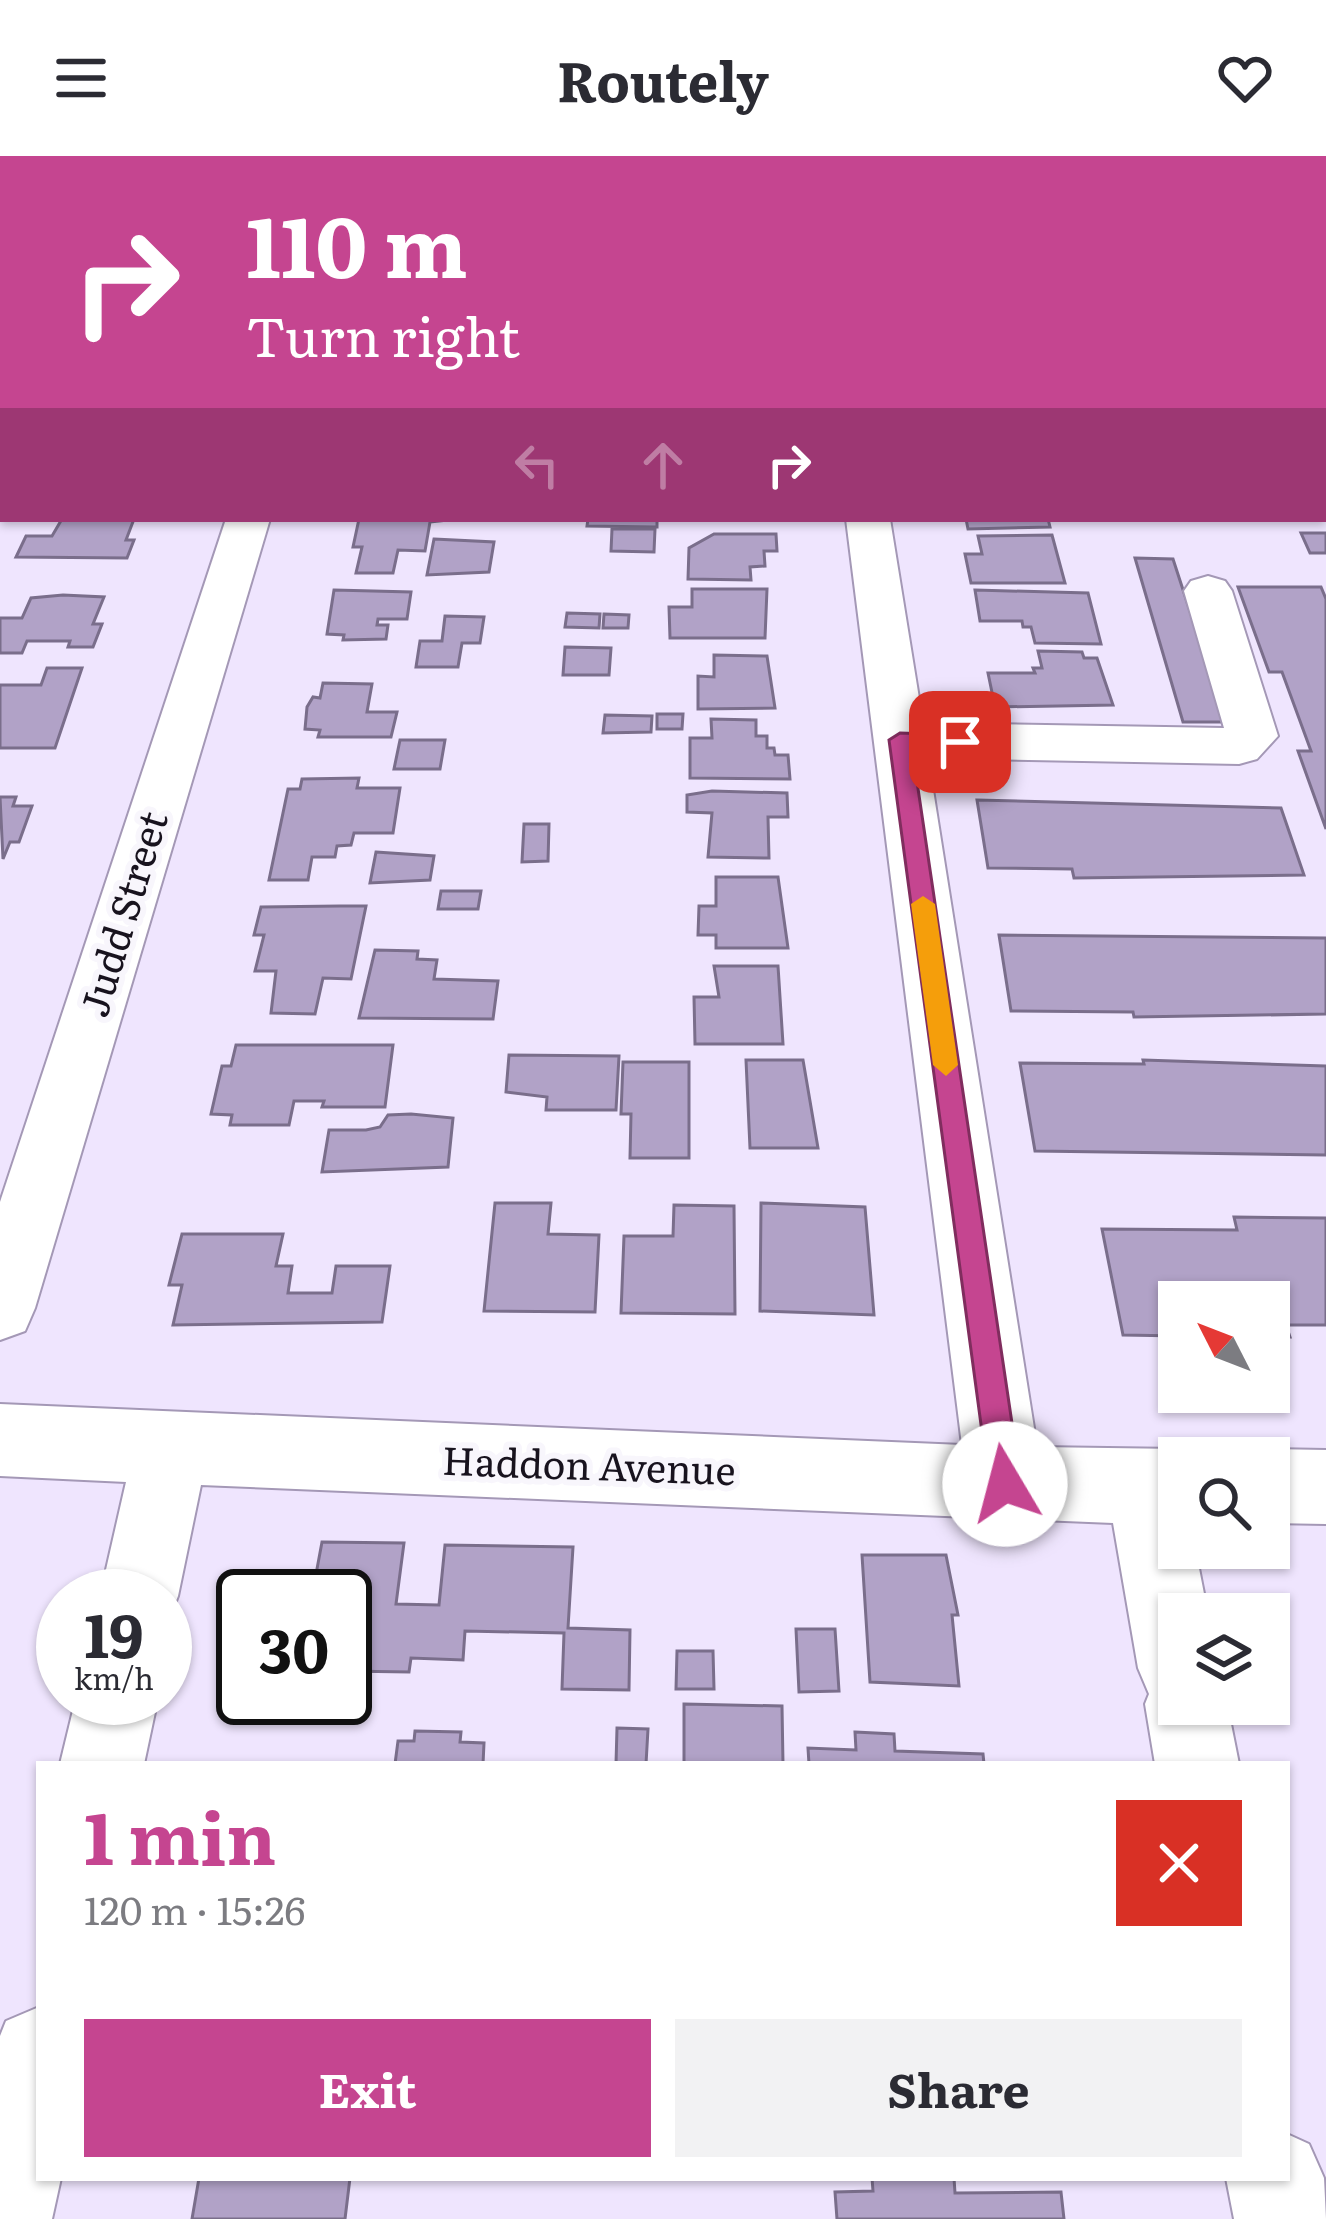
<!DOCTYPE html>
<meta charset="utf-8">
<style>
body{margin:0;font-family:Literata,serif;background:#f2f2f3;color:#2b2b33;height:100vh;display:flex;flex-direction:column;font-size:45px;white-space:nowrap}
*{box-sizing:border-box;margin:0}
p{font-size:39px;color:#7c7c81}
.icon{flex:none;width:66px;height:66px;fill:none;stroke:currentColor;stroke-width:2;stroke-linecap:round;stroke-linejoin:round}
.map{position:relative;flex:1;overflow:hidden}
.side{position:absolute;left:36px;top:1605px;width:1254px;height:420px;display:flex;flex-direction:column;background:#fff;border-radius:0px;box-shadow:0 3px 9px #0004}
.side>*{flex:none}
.top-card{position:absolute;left:0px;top:0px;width:1326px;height:366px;box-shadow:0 3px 9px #0004;background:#c54590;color:#fff;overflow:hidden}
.needle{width:78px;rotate:312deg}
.buttons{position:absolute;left:1158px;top:1125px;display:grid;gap:24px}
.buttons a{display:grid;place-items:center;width:132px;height:132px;border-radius:0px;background:#fff;box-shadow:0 3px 9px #0004;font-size:60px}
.speed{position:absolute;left:36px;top:1413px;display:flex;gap:24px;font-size:60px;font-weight:700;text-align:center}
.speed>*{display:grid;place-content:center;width:156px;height:156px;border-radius:50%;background:#fff;box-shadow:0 3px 9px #0004;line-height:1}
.speed small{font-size:30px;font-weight:400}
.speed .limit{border:6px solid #111;border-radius:18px;background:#fff;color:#111}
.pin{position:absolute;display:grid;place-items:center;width:102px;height:102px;color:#fff;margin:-51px;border-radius:24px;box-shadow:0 6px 18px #0006}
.me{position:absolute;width:132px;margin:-66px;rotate:352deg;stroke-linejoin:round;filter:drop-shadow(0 0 9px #0008)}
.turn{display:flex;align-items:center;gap:42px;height:252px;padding:0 48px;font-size:54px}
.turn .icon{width:156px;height:156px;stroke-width:2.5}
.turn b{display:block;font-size:84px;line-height:102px}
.lanes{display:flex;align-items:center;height:114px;padding:0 48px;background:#0003;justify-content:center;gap:60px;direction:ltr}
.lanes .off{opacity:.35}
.round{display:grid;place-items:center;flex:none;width:126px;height:126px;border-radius:0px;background:#f2f2f3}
.overview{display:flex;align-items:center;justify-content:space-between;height:204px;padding:0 48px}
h1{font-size:72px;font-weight:700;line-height:90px;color:#c54590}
.cta{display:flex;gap:24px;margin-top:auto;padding:24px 48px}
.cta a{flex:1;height:138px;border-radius:0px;background:#c54590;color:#fff;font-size:48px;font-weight:700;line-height:138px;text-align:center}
.cta a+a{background:#f2f2f3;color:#2b2b33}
header{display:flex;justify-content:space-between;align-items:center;height:156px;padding:0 48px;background:#fff;font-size:54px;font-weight:700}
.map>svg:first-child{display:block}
</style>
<header><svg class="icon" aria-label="menu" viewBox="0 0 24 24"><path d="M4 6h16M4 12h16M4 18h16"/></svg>Routely<svg class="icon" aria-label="heart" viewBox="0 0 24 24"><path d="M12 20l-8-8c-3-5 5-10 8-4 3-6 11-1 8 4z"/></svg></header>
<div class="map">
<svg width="1326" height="2063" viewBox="0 0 1326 2063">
<rect width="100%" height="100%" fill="#efe5fe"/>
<g fill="#b1a2c7" stroke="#7a6e8b" stroke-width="3">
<polygon points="62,363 134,363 126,384 134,384 127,402 16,401 26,380 52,380"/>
<polygon points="359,363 457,363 430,366 425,395 398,394 393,417 356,417 362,391 353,391"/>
<polygon points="588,363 657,363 657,371 587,370"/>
<polygon points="966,363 1048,363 1050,371 968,373"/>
<polygon points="612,373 655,373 654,396 611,395"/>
<polygon points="1301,377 1326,377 1326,397 1310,397"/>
<polygon points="714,378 776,378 777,395 764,395 765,410 750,411 751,424 688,423 689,392"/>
<polygon points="1052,379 1065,427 971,427 965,398 982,398 978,380"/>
<polygon points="434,383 494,386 489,416 427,419"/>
<polygon points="1135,402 1173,403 1226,566 1183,566"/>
<polygon points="1238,431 1321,431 1326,443 1326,673 1298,595 1311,595 1282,516 1269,516"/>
<polygon points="692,433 767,433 765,482 670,482 669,451 692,451"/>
<polygon points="334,434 411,436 407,463 378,463 377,469 388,469 386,483 343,484 344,479 327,478"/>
<polygon points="975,434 1088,437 1101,488 1035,487 1031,471 1023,471 1022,465 980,465"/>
<polygon points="63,439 104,441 93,468 102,468 93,491 68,491 70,485 27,485 22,497 0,497 0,462 22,462 31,442"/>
<polygon points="567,457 600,458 599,472 565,471"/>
<polygon points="604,458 629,459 628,472 603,472"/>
<polygon points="445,460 484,461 480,487 462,487 458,511 416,511 420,485 442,485"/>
<polygon points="565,491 611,492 609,519 563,519"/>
<polygon points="1038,495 1082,496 1084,502 1097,502 1113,549 995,551 988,517 1035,517 1033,512 1042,512"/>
<polygon points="714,499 767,500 775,552 698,553 698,520 714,521"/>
<polygon points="47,512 82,512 55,592 0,592 0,529 41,529"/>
<polygon points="323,527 372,528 367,556 397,556 391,581 318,581 320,574 305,573 307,551 313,541 320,542"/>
<polygon points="657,558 683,558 682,573 657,573"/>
<polygon points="605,559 652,560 651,576 603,577"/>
<polygon points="711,563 756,564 756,580 767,580 767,592 774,592 775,599 788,599 790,623 690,622 690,582 712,582"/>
<polygon points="400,584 445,584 440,613 394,613"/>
<polygon points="359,622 357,632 400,632 393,677 354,677 351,689 337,690 335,701 312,701 308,724 269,724 288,633 300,633 302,623"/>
<polygon points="712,635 787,637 788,661 768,661 769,702 708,701 712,657 687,656 687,639"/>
<polygon points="0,641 16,641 13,650 32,650 19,686 10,686 3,703"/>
<polygon points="977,644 1281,652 1304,719 1074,722 1072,713 988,712"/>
<polygon points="524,668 549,668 548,705 522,706"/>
<polygon points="376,696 434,700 430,724 370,727"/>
<polygon points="716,721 778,721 788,792 716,792 716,779 698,779 699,750 716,750"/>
<polygon points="441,735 481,735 478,753 438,753"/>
<polygon points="340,750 366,750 351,823 323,822 315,858 271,857 276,815 255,815 264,779 254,779 261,751"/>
<polygon points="999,779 1326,782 1326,858 1134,861 1133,856 1011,855"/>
<polygon points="375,794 418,795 417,803 437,804 434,823 498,825 493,863 359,862"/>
<polygon points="714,810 778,810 783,888 695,888 694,841 719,841"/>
<polygon points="236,889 393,889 385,951 322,951 324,945 294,945 289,969 230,969 232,959 211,958 222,910 231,910"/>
<polygon points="509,899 619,900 616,954 546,954 547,941 506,936"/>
<polygon points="746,904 803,904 818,992 750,992"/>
<polygon points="1143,904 1326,910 1326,999 1035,995 1020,907 1144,908"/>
<polygon points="623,906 689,906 689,1002 630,1002 631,958 621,958"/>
<polygon points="411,958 453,962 448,1011 322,1016 329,974 366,974 380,971 388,959"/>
<polygon points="495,1047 551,1047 548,1078 599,1079 595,1156 484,1155"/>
<polygon points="761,1047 865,1051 874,1159 760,1155"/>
<polygon points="674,1049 734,1050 735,1158 621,1157 624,1080 673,1080"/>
<polygon points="1234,1061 1326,1062 1326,1169 1286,1169 1290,1181 1269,1181 1269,1146 1179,1146 1179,1180 1123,1179 1102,1073 1237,1074"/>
<polygon points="182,1078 283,1078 276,1110 292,1110 288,1137 332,1137 336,1110 390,1110 382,1166 173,1169 182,1129 169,1129"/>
<polygon points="322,1386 404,1387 396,1448 439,1449 445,1389 573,1391 568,1472 630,1474 629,1534 562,1533 564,1477 465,1475 463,1504 411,1502 409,1516 345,1515 345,1440 300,1440 302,1429 314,1429"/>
<polygon points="862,1399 946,1399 958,1459 952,1459 959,1530 870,1526"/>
<polygon points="796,1473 835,1473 839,1535 799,1536"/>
<polygon points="677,1495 713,1495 714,1533 676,1533"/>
<polygon points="684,1548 782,1550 783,1608 684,1608"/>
<polygon points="617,1572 648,1573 646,1608 616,1608"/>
<polygon points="415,1575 461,1576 460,1586 484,1587 483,1608 395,1608 398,1585 414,1585"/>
<polygon points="855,1576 894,1578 895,1595 983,1598 984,1608 809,1608 808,1592 856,1594"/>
<polygon points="199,2022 350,2022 345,2063 192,2063"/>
<polygon points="872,2022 954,2022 955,2037 1061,2036 1064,2063 837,2063 835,2036 873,2035"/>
</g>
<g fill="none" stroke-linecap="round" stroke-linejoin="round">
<defs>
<g id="minor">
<polygon points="344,0 378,0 343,3"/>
<polygon points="797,0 831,0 832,3 798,3"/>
<polygon points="1275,0 1309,0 1310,3 1276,3"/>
<polygon points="1323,43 1326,44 1326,70 1323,69"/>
<rect x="0" y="227" width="3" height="24"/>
<rect x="1323" y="238" width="3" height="24"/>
<polygon points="226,363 270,363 35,1152 25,1175 0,1184 0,1046"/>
<polygon points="846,363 890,363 923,567 1224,572 1184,435 1191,425 1208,420 1225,425 1232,435 1278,580 1257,603 1239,608 928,602 1037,1291 1179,1293 1202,1302 1179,1302 1179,1392 1195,1392 1208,1458 1179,1458 1179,1548 1227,1548 1239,1608 1155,1608 1145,1548 1149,1538 1138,1512 1113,1367 201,1329 178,1440 167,1468 165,1440 100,1440 126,1326 0,1320 0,1248 962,1289"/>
<polygon points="1269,1293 1326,1294 1326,1368 1269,1367 1269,1302 1246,1302"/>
<polygon points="76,1542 158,1542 144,1608 60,1608"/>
<polygon points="39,1851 39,2022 61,2022 52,2063 0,2063 0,1880 6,1865"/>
<polygon points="1287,1978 1309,1988 1324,2022 1326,2063 1234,2063 1226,2022 1287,2022"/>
</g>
</defs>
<use href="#minor" stroke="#a498b6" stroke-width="4"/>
<use href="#minor" fill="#fff" fill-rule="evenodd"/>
</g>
<polygon fill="#c54590" stroke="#802d5e" stroke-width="3" points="900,577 960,579 970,586 960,594 912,592 1021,1328 1016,1339 1005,1343 994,1339 989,1328 889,584"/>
<polygon fill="#f59e0b" points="923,740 935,748 958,909 946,920 933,909 911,748"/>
<g text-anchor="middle" stroke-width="12" stroke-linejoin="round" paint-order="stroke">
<g font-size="39" fill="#18131e" stroke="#f8f6fc">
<text transform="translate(124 758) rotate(-73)" y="14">Judd Street</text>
<text transform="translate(589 1310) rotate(2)" y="14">Haddon Avenue</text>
</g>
</g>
</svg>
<div class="buttons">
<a><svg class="needle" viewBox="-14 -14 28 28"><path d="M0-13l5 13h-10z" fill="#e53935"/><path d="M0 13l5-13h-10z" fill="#7c7c81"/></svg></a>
<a><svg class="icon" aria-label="search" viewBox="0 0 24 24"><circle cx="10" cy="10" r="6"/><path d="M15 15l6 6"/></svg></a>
<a><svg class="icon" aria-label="layers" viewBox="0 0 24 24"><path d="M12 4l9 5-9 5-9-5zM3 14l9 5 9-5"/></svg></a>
</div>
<div class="speed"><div>19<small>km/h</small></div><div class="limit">30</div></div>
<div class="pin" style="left:960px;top:586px;background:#d93025"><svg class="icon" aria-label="arrive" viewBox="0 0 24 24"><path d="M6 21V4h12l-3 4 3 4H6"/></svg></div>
<svg class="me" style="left:1005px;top:1328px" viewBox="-20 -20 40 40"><circle r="19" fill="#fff"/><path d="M0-13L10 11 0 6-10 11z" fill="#c54590"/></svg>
<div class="top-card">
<div class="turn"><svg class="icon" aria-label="right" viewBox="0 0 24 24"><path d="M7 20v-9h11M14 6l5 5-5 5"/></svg><div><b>110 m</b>Turn right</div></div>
<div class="lanes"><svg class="icon off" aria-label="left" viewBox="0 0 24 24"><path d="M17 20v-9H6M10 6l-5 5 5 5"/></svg><svg class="icon off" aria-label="ahead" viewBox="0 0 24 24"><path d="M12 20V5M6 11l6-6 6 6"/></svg><svg class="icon" aria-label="right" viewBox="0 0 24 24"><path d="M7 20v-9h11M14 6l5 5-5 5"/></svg></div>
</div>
<section class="side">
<div class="overview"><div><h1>1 min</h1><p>120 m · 15:26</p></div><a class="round" style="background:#d93025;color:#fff"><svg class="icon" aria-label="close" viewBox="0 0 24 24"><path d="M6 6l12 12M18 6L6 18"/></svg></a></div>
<div class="cta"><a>Exit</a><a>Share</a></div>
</section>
</div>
